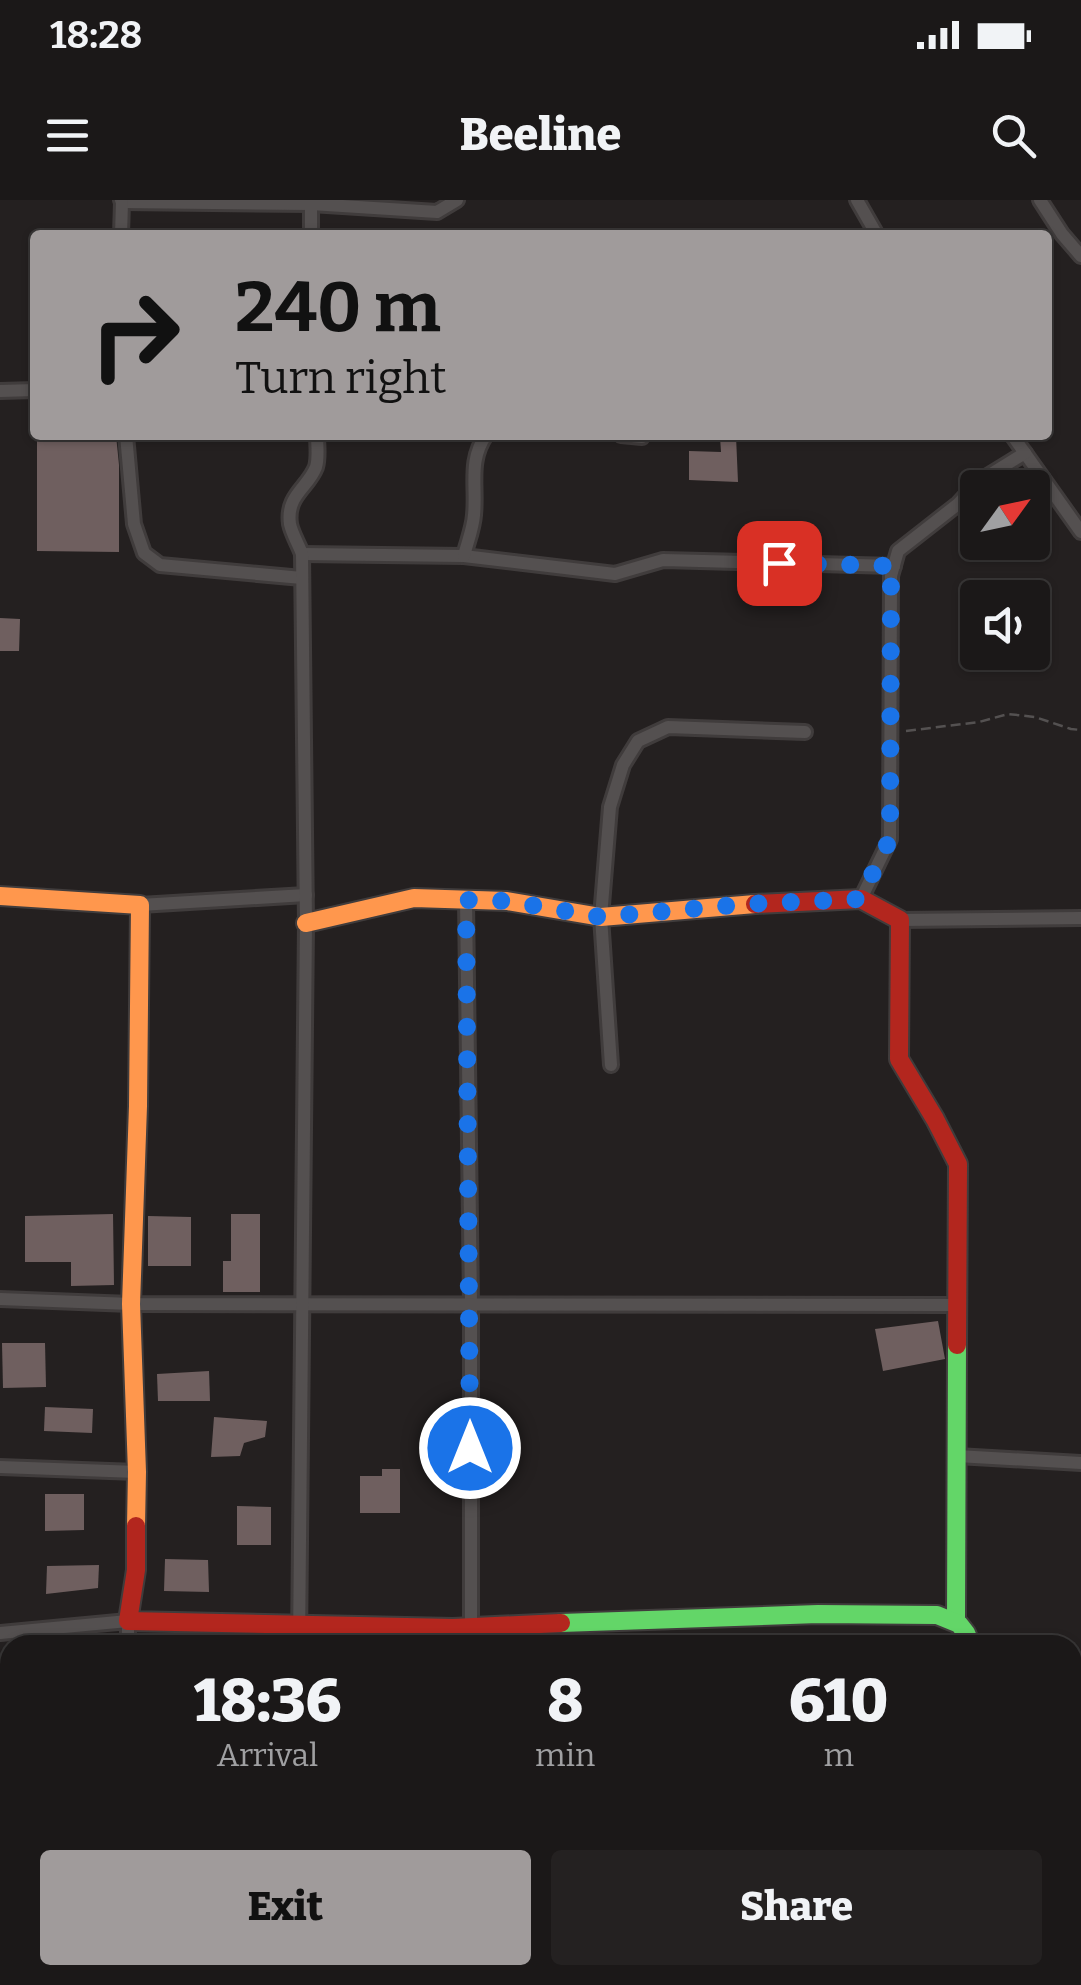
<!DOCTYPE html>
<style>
body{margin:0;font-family:Bitter,serif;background:#242121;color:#f1f3f6;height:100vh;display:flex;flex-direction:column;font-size:38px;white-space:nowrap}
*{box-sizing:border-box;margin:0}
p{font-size:32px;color:#a0a0a2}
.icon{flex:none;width:55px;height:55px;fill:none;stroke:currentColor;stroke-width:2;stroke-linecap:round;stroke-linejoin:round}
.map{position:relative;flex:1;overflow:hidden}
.sheet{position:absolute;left:0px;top:1435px;width:1082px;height:350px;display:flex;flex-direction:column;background:#1b1818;border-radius:30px 30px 0 0;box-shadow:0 2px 8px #0004,0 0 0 2px #393737}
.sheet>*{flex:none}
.guide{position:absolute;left:30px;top:30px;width:1022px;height:210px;border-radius:10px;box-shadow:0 2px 8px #0004,0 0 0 2px #393737;background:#a09b9b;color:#111;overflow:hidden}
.needle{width:65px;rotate:57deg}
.fabs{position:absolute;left:960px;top:270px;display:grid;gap:20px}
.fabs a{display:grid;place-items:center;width:90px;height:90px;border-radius:10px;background:#1b1818;box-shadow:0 2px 8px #0004,0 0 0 2px #393737;font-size:50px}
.pin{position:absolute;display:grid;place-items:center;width:85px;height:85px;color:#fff;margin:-42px;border-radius:20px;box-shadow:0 5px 15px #0006}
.me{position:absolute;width:110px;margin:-55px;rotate:0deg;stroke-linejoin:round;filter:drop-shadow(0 0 8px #0008)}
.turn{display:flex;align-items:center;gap:35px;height:210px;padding:0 40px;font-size:45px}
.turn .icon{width:130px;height:130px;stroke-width:2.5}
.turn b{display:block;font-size:70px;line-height:85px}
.eta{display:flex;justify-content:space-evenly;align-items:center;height:170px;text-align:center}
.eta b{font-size:60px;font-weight:800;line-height:70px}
.primary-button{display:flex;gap:20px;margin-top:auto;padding:20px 40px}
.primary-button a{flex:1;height:115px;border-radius:10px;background:#a09b9b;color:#111;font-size:40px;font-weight:800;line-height:115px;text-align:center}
.primary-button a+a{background:#242121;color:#f1f3f6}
.status{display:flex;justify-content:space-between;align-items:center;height:70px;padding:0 50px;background:#1b1818;direction:ltr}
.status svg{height:28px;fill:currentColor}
header{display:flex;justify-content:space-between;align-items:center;height:130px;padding:0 40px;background:#1b1818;font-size:45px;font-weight:800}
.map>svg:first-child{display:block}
</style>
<div class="status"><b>18:28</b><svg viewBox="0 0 49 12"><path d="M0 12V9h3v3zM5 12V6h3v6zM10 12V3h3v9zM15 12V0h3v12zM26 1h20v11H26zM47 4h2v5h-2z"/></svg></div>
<header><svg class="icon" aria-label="menu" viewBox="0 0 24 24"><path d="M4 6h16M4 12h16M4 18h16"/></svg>Beeline<svg class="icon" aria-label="search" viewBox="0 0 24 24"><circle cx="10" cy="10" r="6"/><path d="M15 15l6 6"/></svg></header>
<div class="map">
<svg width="1081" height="1785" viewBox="0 0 1081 1785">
<rect width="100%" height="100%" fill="#242020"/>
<g fill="#6f5f5f">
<polygon points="37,235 116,235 119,265 119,352 37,351"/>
<polygon points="736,236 738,282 689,280 689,251 721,252 720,237"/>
<polygon points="0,418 20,419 19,451 0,451"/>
<polygon points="113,1014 114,1085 71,1086 71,1062 25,1062 25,1016"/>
<polygon points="231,1014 260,1014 260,1092 223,1092 223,1061 231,1061"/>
<polygon points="148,1016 191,1017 191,1066 148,1066"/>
<polygon points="938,1121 945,1159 883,1171 875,1129"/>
<polygon points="2,1143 45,1143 46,1187 3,1188"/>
<polygon points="209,1171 210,1201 158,1201 157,1174"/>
<polygon points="45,1207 93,1209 92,1233 44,1231"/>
<polygon points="214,1217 267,1221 265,1237 244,1243 240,1256 211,1257"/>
<polygon points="428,1218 455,1218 457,1250 428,1250"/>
<polygon points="382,1269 400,1269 400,1313 360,1313 360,1276 382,1276"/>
<polygon points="45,1294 84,1294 84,1330 45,1331"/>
<polygon points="237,1306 271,1307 271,1345 237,1345"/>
<polygon points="165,1359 208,1360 209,1392 164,1391"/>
<polygon points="99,1365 98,1388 46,1394 47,1366"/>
</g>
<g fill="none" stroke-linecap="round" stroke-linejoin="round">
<defs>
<g id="street">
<polyline points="121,0 122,2 311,4 437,12 457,0"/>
<polyline points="857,0 877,35"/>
<polyline points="1040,0 1062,34 1081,56"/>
<polyline points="121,35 122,2"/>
<polyline points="311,35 311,0"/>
<polyline points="0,191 35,190"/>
<polyline points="126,235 134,324 144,353 160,365 302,378"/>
<polyline points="621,235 642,237"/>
<polyline points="1012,235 1081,332"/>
<polyline points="302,354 464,356 615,374 663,360 894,366"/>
<path d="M464 356C467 343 473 329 474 315 477 286 468 261 486 235"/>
<polyline points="861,699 890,639 891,376 898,351 958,304 978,282 1025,253"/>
<polyline points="466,700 471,1105 471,1426"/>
<polyline points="140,705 306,695"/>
<polyline points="900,720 1081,718"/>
<polyline points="611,865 601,717 610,607 623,565 638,541 668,527 805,532"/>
<polyline points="0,1099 131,1104 957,1105"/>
<polyline points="957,1256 1081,1263"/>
<polyline points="0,1267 137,1272"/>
<polyline points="0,1433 128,1421 128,1445"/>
<path d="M299 1445 306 723 302 354C299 345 292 334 290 324 286 295 308 288 316 267 319 257 317 245 317 235"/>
<polyline points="1072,1603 1081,1603"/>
<polyline points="141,1775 141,1785"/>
<polyline points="314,1775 314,1785"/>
<polyline points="976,1785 976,1775"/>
</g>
<g id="fast">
<polyline points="956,1420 957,1145"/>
<polyline points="561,1423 818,1414 937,1415 959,1424 966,1433 971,1445"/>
</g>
<g id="slow">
<polyline points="0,696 140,705 138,906 131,1104 137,1272 136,1326"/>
<polyline points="306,723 414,698 507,701 601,717 755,704"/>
</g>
<g id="jam">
<polyline points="755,704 861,699 900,720 899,859 935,919 958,964 957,1145"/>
<polyline points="136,1326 136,1370 128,1421 453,1428 561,1423"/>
</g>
</defs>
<use href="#street" stroke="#403c3c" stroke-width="18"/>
<use href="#fast" stroke="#403c3c" stroke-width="22"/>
<use href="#slow" stroke="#403c3c" stroke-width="22"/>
<use href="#jam" stroke="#403c3c" stroke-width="22"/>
<polyline stroke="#545151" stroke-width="2.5" stroke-dasharray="10 5" stroke-linecap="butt" points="906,531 979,522 1008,514 1035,517 1071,529 1081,530"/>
<use href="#street" stroke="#545050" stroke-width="12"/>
<use href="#fast" stroke="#63d668" stroke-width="18"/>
<use href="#slow" stroke="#ff974d" stroke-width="18"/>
<use href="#jam" stroke="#b3261e" stroke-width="18"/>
</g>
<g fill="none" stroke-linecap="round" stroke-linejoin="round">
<polyline stroke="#1a73e8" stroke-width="18" stroke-dasharray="0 32.4" points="470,1248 466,700 507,701 601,717 747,704 860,699 890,639 891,376 894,366 779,363"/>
</g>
</svg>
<div class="fabs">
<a><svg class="needle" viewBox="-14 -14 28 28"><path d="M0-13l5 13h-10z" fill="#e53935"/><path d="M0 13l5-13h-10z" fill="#a0a0a2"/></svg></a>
<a><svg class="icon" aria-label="sound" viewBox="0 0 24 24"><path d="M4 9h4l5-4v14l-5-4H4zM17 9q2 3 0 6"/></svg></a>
</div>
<div class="pin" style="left:779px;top:363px;background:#d93025"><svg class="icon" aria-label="arrive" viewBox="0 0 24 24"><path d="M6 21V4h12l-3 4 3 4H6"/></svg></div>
<svg class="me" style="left:470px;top:1248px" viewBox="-20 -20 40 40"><circle r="17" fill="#1a73e8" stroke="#fff" stroke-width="3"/><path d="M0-11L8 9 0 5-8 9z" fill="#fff"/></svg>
<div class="guide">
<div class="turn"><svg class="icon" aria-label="right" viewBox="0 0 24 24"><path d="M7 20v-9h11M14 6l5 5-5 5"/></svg><div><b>240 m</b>Turn right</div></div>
</div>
<section class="sheet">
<div class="eta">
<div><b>18:36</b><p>Arrival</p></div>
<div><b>8</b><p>min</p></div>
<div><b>610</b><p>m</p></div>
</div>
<div class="primary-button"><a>Exit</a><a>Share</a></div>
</section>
</div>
